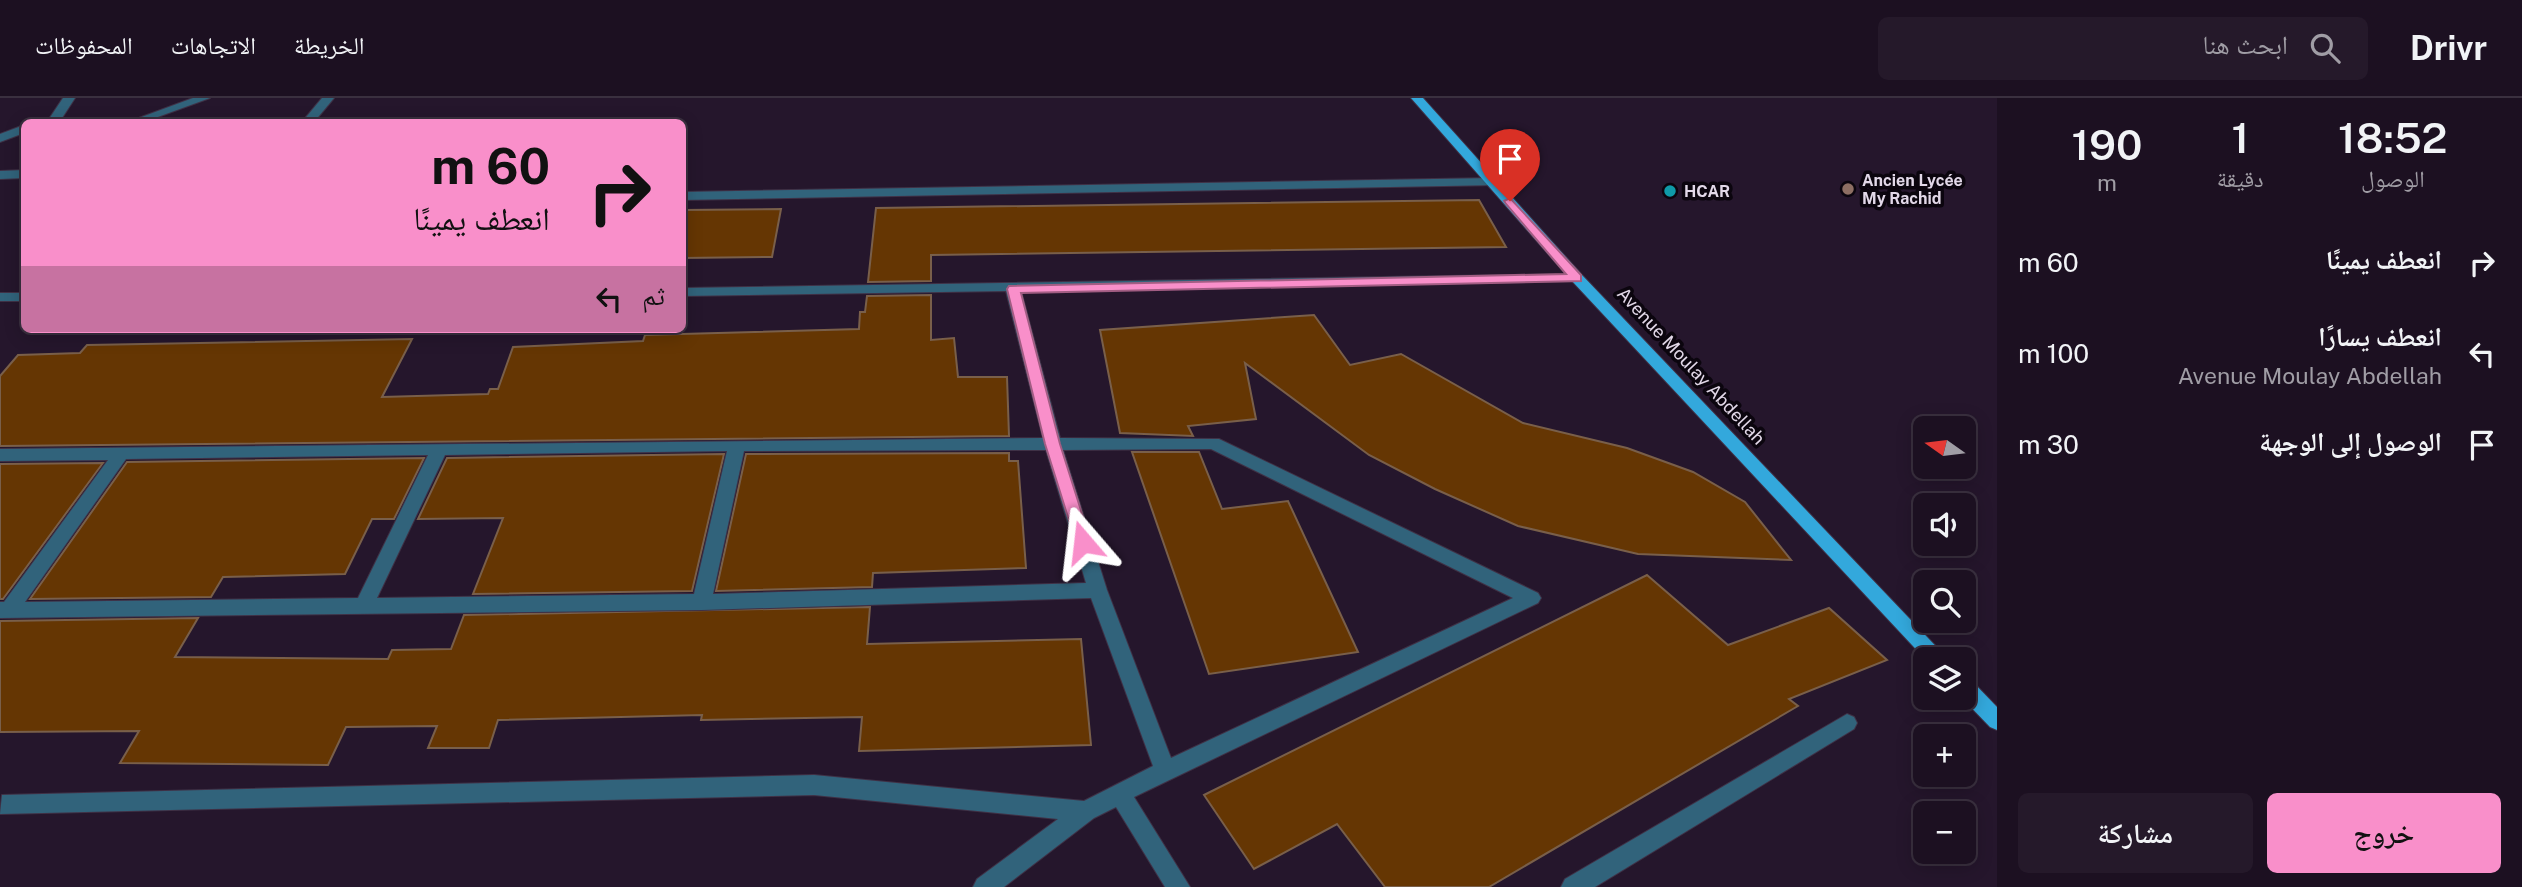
<!DOCTYPE html>
<html lang="ar">
<meta charset="utf-8">
<style>
body{margin:0;font-family:"Public Sans","Noto Naskh Arabic",sans-serif;background:#25192a;color:#f1f3f6;direction:rtl;height:100vh;display:flex;flex-direction:column;font-size:26px;white-space:nowrap}
*{box-sizing:border-box;margin:0}
p{font-size:23px;color:#a09da5}
.icon{flex:none;width:38px;height:38px;fill:none;stroke:currentColor;stroke-width:2;stroke-linecap:round;stroke-linejoin:round}
.map{position:relative;flex:1;overflow:hidden;direction:ltr}
.drawer{display:flex;flex-direction:column;background:#1c1021;width:525px}
.drawer>*{flex:none}
.banner{position:absolute;left:21px;top:21px;width:665px;height:214px;border-radius:10px;box-shadow:0 4px 18px #0003,0 0 0 2px #3a303f;direction:rtl;background:#f98fca;color:#111;overflow:hidden}
.needle{width:46px;rotate:284deg}
.tools{position:absolute;left:1913px;top:318px;display:grid;gap:14px}
.tools a{display:grid;place-items:center;width:63px;height:63px;border-radius:10px;background:#1c1021;box-shadow:0 4px 18px #0003,0 0 0 2px #3a303f;font-size:35px}
.pin{position:absolute;display:grid;place-items:center;width:60px;height:60px;color:#fff;margin:-72px -30px;border-radius:50% 50% 50% 0;rotate:-45deg;box-shadow:0 0 7px #0007}
.pin .icon{rotate:45deg}
.me{position:absolute;width:77px;margin:-38px;rotate:343deg;stroke-linejoin:round;filter:drop-shadow(0 0 5px #0008)}
.turn{display:flex;align-items:center;gap:24px;height:147px;padding:0 21px;font-size:32px}
.turn .icon{width:91px;height:91px;stroke-width:2.5}
.turn b{display:block;font-size:49px;line-height:60px}
.then{display:flex;align-items:center;height:66px;padding:0 21px;background:#0003;gap:14px;font-size:26px}
.eta{display:flex;justify-content:space-evenly;align-items:center;height:119px;text-align:center}
.eta b{font-size:42px;font-weight:600;line-height:49px}
.action{display:flex;gap:14px;margin-top:auto;padding:14px 21px}
.action a{flex:1;height:80px;border-radius:10px;background:#f98fca;color:#111;font-size:28px;font-weight:600;line-height:80px;text-align:center}
.action a+a{background:#25192a;color:#f1f3f6}
ul{padding:0;list-style:none}
li{display:flex;align-items:center;gap:21px;height:91px;padding:0 21px}
li div{flex:1}
li b{display:block;font-size:26px}
li em{font-style:normal}
header{display:flex;align-items:center;gap:42px;box-sizing:border-box;height:98px;padding:0 35px;background:#1c1021;border-bottom:2px solid #3a303f}
header strong{font-size:33px}
nav{display:flex;gap:38px;margin-inline-start:auto;font-size:24px}
.search{width:490px;height:63px;background:#25192a;display:flex;align-items:center;gap:18px;box-sizing:border-box;padding:0 24px;border-radius:10px;color:#a09da5;font-size:26px}
main{display:flex;flex:1;min-height:0}
.map>svg:first-child{display:block}
</style>
<header>
<strong>Drivr</strong>
<div class="search"><svg class="icon" aria-label="search" viewBox="0 0 24 24"><circle cx="10" cy="10" r="6"/><path d="M15 15l6 6"/></svg>ابحث هنا</div>
<nav><a>الخريطة</a><a>الاتجاهات</a><a>المحفوظات</a></nav>
</header>
<main>
<section class="drawer">
<div class="eta">
<div><b>18:52</b><p>الوصول</p></div>
<div><b>1</b><p>دقيقة</p></div>
<div><b>190</b><p>m</p></div>
</div>
<ul>
<li><svg class="icon" aria-label="right" viewBox="0 0 24 24"><path d="M7 20v-9h11M14 6l5 5-5 5"/></svg><div><b>انعطف يمينًا</b></div><em>60 m</em></li>
<li><svg class="icon" aria-label="left" viewBox="0 0 24 24"><path d="M17 20v-9H6M10 6l-5 5 5 5"/></svg><div><b>انعطف يسارًا</b><p>Avenue Moulay Abdellah</p></div><em>100 m</em></li>
<li><svg class="icon" aria-label="arrive" viewBox="0 0 24 24"><path d="M6 21V4h12l-3 4 3 4H6"/></svg><div><b>الوصول إلى الوجهة</b></div><em>30 m</em></li>
</ul>
<div class="action"><a>خروج</a><a>مشاركة</a></div>
</section>
<div class="map">
<svg width="1997" height="789" viewBox="0 0 1997 789">
<rect width="100%" height="100%" fill="#25162c"/>
<g fill="#653603" stroke="#795f4a" stroke-width="2">
<polygon points="1479,102 1506,149 931,157 931,183 868,184 876,110"/>
<polygon points="781,111 772,159 682,160 682,112"/>
<polygon points="931,197 931,242 954,240 958,279 1007,279 1009,338 0,348 0,278 18,257 80,255 87,247 412,241 382,299 488,296 490,291 498,291 513,249 643,243 645,237 859,231 860,214 865,214 867,198"/>
<polygon points="1314,217 1350,267 1401,256 1523,325 1627,350 1693,374 1745,404 1791,462 1638,456 1518,428 1435,391 1369,357 1245,265 1256,321 1188,328 1193,338 1120,335 1100,232"/>
<polygon points="1132,354 1199,354 1222,411 1288,403 1358,554 1209,576"/>
<polygon points="1009,355 1009,363 1018,363 1026,470 873,475 872,489 716,493 746,356"/>
<polygon points="724,356 692,493 473,496 503,420 418,421 447,360"/>
<polygon points="424,360 394,421 372,421 345,476 223,479 211,499 30,501 127,364"/>
<polygon points="103,365 3,501 0,501 0,366"/>
<polygon points="1647,477 1728,547 1829,510 1887,562 1789,601 1798,608 1489,789 1385,789 1337,726 1254,771 1204,697"/>
<polygon points="870,509 867,546 1081,541 1091,647 859,653 862,619 701,622 702,617 498,622 489,650 428,650 437,628 346,629 328,667 120,665 139,633 0,634 0,523 198,520 175,559 388,561 392,552 451,551 464,517"/>
</g>
<g fill="none" stroke-linecap="round" stroke-linejoin="round">
<defs>
<g id="minor">
<polygon points="63,0 75,0 62,20 76,20 82,24 47,24"/>
<polygon points="193,0 210,0 144,24 128,24"/>
<polygon points="322,0 334,0 314,24 302,24"/>
<polygon points="24,27 24,35 0,44 0,36"/>
<polygon points="24,72 24,80 0,81 0,73"/>
<polygon points="1493,80 1498,81 1498,87 682,102 682,94"/>
<path d="M1577 176 1584 180 1582 183 1021 193 1060 340 1219 341 1538 495 1541 500 1538 505 1134 699 1190 789H1165L1116 709 1094 720 1004 789H973L977 781 1058 721 814 697 0 716 2 697 814 677 1084 703 1153 668 1091 500 702 512 0 520V504H4L108 362 0 363V351L1043 340 1006 193 682 198V190ZM1211 351 1513 500 1171 660 1107 492 1063 352ZM1046 352 1086 485 713 496 744 353ZM727 353 694 496 377 500 445 357ZM428 357 358 500 25 504 126 361Z"/>
<rect x="0" y="195" width="24" height="8"/>
<polygon points="1847,616 1854,619 1857,625 1854,631 1595,789 1561,789 1565,781"/>
</g>
<g id="primary">
<polygon points="1411,0 1423,0 1582,177 1949,562 1926,562 1572,183"/>
<polygon points="1964,579 1971,582 1997,609 1997,632 1990,629 1962,600"/>
</g>
</defs>
<use href="#minor" stroke="#3f3146" stroke-width="2"/>
<use href="#primary" stroke="#3f3146" stroke-width="2"/>
<use href="#minor" fill="#31637b" fill-rule="evenodd"/>
<use href="#primary" fill="#33a8dc" fill-rule="evenodd"/>
</g>
<polygon fill="#f98fca" stroke="#a25d83" stroke-width="2" points="1510,100 1581,177 1581,183 1021,195 1060,346 1091,444 1089,448 1077,448 1045,346 1007,191 1009,188 1566,176 1506,106 1504,103"/>
<circle fill="#8d6e63" stroke="#0b050e" stroke-width="2.5" cx="1848" cy="91" r="7"/>
<circle fill="#0f9aa8" stroke="#0b050e" stroke-width="2.5" cx="1670" cy="93" r="7"/>
<g text-anchor="middle" stroke-width="7" stroke-linejoin="round" paint-order="stroke">
<g font-size="16" font-weight="bold" fill="#e2d8e8" stroke="#0b050e" text-anchor="start">
<text x="1862" y="88">Ancien Lycée<tspan x="1862" dy="18">My Rachid</tspan></text>
<text x="1684" y="99">HCAR</text>
</g>
<g font-size="18" fill="#e2d8e8" stroke="#0b050e">
<text transform="translate(1691 268) rotate(47)" y="6">Avenue Moulay Abdellah</text>
</g>
</g>
</svg>
<div class="tools">
<a><svg class="needle" viewBox="-14 -14 28 28"><path d="M0-13l5 13h-10z" fill="#e53935"/><path d="M0 13l5-13h-10z" fill="#a09da5"/></svg></a>
<a><svg class="icon" aria-label="sound" viewBox="0 0 24 24"><path d="M4 9h4l5-4v14l-5-4H4zM17 9q2 3 0 6"/></svg></a>
<a><svg class="icon" aria-label="search" viewBox="0 0 24 24"><circle cx="10" cy="10" r="6"/><path d="M15 15l6 6"/></svg></a>
<a><svg class="icon" aria-label="layers" viewBox="0 0 24 24"><path d="M12 4l9 5-9 5-9-5zM3 14l9 5 9-5"/></svg></a>
<a>+</a>
<a>−</a>
</div>
<div class="pin" style="left:1510px;top:103px;background:#d93025"><svg class="icon" aria-label="arrive" viewBox="0 0 24 24"><path d="M6 21V4h12l-3 4 3 4H6"/></svg></div>
<svg class="me" style="left:1083px;top:444px" viewBox="-20 -20 40 40"><path d="M0-17L14 15 0 8-14 15z" fill="#f98fca" stroke="#fff" stroke-width="4"/></svg>
<div class="banner">
<div class="turn"><svg class="icon" aria-label="right" viewBox="0 0 24 24"><path d="M7 20v-9h11M14 6l5 5-5 5"/></svg><div><b>60 m</b>انعطف يمينًا</div></div>
<div class="then">ثم<svg class="icon" aria-label="left" viewBox="0 0 24 24"><path d="M17 20v-9H6M10 6l-5 5 5 5"/></svg></div>
</div>
</div>
</main>
